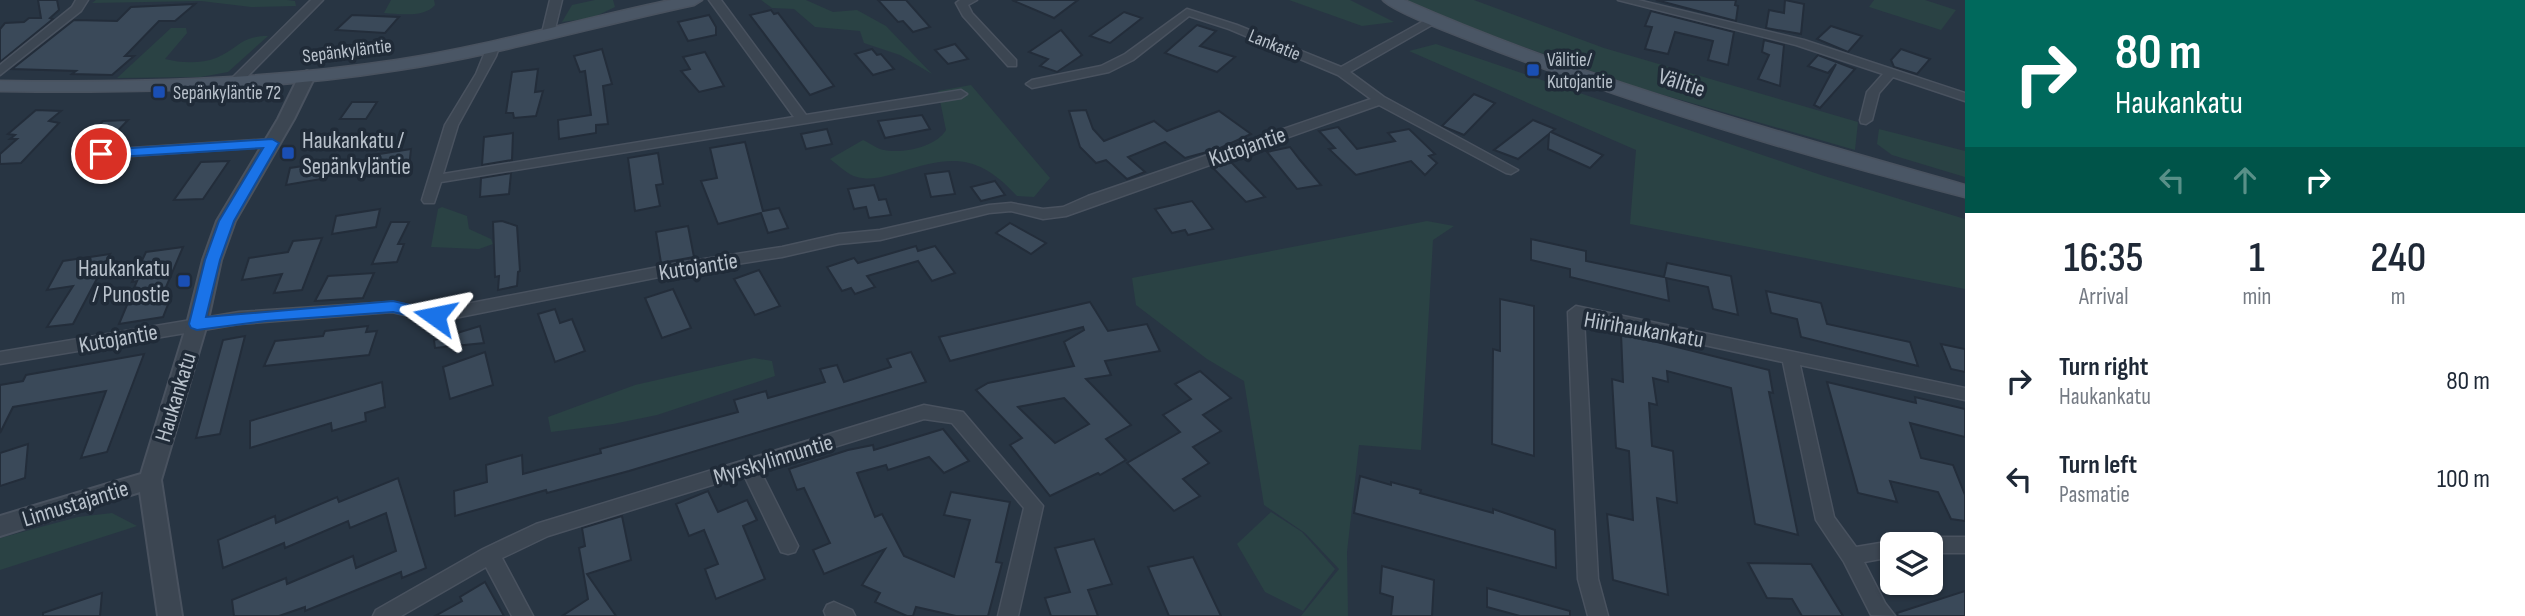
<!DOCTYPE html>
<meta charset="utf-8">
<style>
body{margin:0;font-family:"Sofia Sans Condensed",sans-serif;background:#f2f2f3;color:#1f2937;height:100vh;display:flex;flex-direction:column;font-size:26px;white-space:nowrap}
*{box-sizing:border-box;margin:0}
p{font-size:23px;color:#747a83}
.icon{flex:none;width:38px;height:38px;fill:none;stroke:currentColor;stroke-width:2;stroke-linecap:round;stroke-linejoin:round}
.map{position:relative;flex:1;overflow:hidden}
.sheet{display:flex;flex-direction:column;background:#fff;width:560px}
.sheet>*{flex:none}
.top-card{background:#00695c;color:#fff;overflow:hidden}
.buttons{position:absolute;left:1880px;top:532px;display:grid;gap:14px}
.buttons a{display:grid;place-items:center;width:63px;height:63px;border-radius:10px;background:#fff;box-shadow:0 2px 5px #0004;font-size:35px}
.pin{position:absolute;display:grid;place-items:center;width:60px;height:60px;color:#fff;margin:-30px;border:4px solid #fff;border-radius:50%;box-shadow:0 2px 7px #0007}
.me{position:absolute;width:77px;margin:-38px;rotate:282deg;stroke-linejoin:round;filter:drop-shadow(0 0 5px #0008)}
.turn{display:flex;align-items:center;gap:24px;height:147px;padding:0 35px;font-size:32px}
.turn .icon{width:91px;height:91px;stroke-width:2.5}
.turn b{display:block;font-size:49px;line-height:60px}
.lanes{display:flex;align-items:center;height:66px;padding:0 35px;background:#0003;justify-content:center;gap:35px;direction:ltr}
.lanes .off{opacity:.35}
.eta{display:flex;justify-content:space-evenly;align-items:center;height:119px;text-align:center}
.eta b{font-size:42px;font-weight:600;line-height:49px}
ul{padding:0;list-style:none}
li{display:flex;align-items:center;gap:21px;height:98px;padding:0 35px}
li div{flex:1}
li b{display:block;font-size:26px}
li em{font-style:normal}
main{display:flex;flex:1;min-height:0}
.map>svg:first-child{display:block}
</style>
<main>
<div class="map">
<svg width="1965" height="616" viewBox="0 0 1965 616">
<rect width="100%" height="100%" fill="#283543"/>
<g fill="#2a4244">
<polygon points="96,0 287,0 295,1 296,6 251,7 201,1 92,3"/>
<path d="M391 0H434L435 5C424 18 400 14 384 13Z"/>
<polygon points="595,0 613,0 615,7 592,18 562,22 572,5"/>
<polygon points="761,0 806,0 833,12 857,10 886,26 932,74 900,55 864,43 860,31 815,27 794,9 772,8"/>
<polygon points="1289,0 1350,0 1394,22 1362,26"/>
<polygon points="1405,0 1474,0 1604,48 1858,122 1855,150 1636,87 1485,33"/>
<polygon points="1874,0 1925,0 1956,10 1941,30 1869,7"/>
<path d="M171 28H186L187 33 165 59C181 63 200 64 216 58 238 49 240 36 268 36L228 72 201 77 117 78Z"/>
<polygon points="1436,44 1821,175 1965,219 1965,289 1630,224 1636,150 1409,51"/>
<path d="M971 85 1050 178 1034 197 1017 196C978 154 953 155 900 172 886 176 872 181 857 177 848 175 838 165 830 159L863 140C870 143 877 149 884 150 903 154 936 147 946 130L938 91Z"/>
<polygon points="1879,129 1965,151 1965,177 1892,155 1877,144"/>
<polygon points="442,207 467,216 469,229 491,239 493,244 479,249 431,247 438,209"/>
<polygon points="1427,221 1454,226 1433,240 1421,450 1359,445 1347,552 1348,616 1301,616 1339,569 1305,533 1264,505 1244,381 1207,359 1136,305 1132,278"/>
<polygon points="754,358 772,361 775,376 657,415 613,424 551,432 548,417 635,385"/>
<polygon points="1271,512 1302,532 1335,569 1303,611 1265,592 1237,544"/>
<polygon points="112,513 137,526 0,570 0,538 78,517"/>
</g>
<g fill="#3a4959" stroke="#232d3a" stroke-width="2" fill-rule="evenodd">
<polygon points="38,0 57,0 59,10 50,18 53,19 0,62 0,29 5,23 24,22 29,18 41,18"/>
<polygon points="878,0 906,0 930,27 913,32 903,21 898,22"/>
<polygon points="1012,0 1078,0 1054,18"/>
<polygon points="1656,0 1736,0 1735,5 1738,6 1736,21"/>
<polygon points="1785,0 1804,4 1801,34 1766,28 1769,10 1784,13"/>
<polygon points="195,4 175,21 159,21 125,56 134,56 112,75 72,74 76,71 12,69 74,20 117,21 131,7"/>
<polygon points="771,10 774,14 778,13 834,86 810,95 750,15"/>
<polygon points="1651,11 1734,32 1728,65 1708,60 1713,41 1675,32 1668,54 1645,49 1652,27 1645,26"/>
<polygon points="1124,12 1142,18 1110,43 1090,36"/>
<polygon points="352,15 399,17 385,33 336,30"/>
<polygon points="709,15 716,27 716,35 688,41 678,22"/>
<polygon points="1197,25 1216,31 1200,46 1235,57 1217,72 1165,53"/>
<polygon points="1831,26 1862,36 1848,52 1817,39"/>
<polygon points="1061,30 1082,55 1057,72 1040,66 1048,59 1029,52"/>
<polygon points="1764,40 1784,45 1780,86 1758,79 1769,55 1762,52"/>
<polygon points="955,44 968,59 948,64 935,50"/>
<polygon points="602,49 612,84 603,86 608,124 596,125 596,133 559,139 558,120 591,115 585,71 580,72 574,56"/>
<polygon points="872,49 877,55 881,54 894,69 873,75 855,54"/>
<polygon points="1901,49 1930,59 1917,74 1894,67 1891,60"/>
<polygon points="705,52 724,86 699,92 681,71 690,69 683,57"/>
<polygon points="1818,55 1855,69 1820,108 1814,105 1836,64 1828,73 1808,66"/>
<polygon points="538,69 535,92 543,91 536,116 514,118 513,113 506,113 512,72"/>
<polygon points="1474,94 1495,103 1464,135 1442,126"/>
<polygon points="352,102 377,102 366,119 340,119"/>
<polygon points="36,110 61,111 49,121 59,123 21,163 0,164 0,154 17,139 10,139 15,135 8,134"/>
<polygon points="1086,110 1093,129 1104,141 1154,121 1167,131 1219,111 1251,134 1218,149 1185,158 1165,142 1128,157 1145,172 1127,179 1106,160 1096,163 1080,147 1069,111"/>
<polygon points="922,115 930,129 885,138 878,121"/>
<polygon points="128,120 113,136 88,137 103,121"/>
<polygon points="1533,120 1555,129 1551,132 1603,155 1590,168 1548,149 1549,134 1518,159 1494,150"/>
<polygon points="1338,127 1357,149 1395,141 1388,133 1409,129 1435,154 1429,156 1437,163 1425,175 1411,161 1356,175 1329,149 1335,148 1319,131"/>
<polygon points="827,129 832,144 806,149 801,134"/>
<polygon points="513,133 512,160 482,165 484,137"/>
<polygon points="745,142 763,211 779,208 788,228 768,233 761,213 718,224 701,181 717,178 710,148"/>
<polygon points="1290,147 1300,160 1321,185 1297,189 1267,152"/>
<polygon points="411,149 409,168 370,171 373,155"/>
<polygon points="658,153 663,184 656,185 660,206 635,211 628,158"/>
<polygon points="229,161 203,199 174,200 201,162"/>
<polygon points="1230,161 1265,197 1246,202 1212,167"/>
<polygon points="330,162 327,178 286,185 290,168"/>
<polygon points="949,171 955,194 931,197 925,174"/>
<polygon points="511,173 509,194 480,197 481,178"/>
<polygon points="995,181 1005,195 981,201 971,187"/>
<polygon points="874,185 879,200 886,199 891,215 869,218 866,207 854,209 848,189"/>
<polygon points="1192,201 1213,229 1188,235 1185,230 1172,233 1155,209"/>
<polygon points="380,209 376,227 332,234 336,216"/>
<polygon points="502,221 517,226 520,271 518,272 517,286 498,290 499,276 495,277 493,222"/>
<polygon points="391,222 409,222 398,244 404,244 397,262 372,264"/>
<polygon points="1010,223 1046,243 1031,254 996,233"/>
<polygon points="688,226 694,257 661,263 656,232"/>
<polygon points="322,238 302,290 274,293 282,274 242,280 249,258 288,252 293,241"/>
<polygon points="1531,239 1586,251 1586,261 1664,277 1667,263 1731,276 1738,315 1713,309 1708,287 1666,278 1669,301 1570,277 1570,269 1531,260"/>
<polygon points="916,246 918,251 935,246 955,273 932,281 918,261 867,276 875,287 855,294 851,288 842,291 827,267 854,258 858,263"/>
<polygon points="183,247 161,299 171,297 163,317 119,324 137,281 132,282 146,252"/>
<polygon points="110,254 73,324 47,327 73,286 47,290 63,261"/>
<polygon points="759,270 780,306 755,315 734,279"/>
<polygon points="374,273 363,298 315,301 328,276"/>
<polygon points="673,289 691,328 662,338 645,298"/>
<polygon points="1766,291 1821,303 1827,324 1910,342 1918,366 1801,337 1797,319 1771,313"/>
<polygon points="1500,299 1534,306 1534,456 1492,444 1493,349 1500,351"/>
<path d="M1090 302 1108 331 1147 324 1160 351 1105 361 1111 375 1086 379 1131 425 1106 439 1126 460 1100 475 1098 473 1050 496 1010 445 1022 438 976 390 988 383 1074 366 1064 342 1084 330 1083 327 950 361 939 337ZM1064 398 1089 424 1055 443 1018 407Z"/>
<polygon points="555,309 560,323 572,319 585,351 555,362 538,314"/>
<polygon points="368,326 366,332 377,331 369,355 264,366 275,341 323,336 325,331"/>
<polygon points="480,326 484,343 435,348 434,340"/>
<polygon points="1621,333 1769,370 1773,393 1769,392 1798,535 1755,524 1731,388 1667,371 1668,382 1653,378 1657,405 1649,403 1652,446 1673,451 1677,503 1657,498 1668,595 1613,580 1607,514 1633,520 1629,451 1616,448 1612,379 1623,382"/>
<polygon points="245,336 220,434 196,438 223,340"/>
<polygon points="1941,344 1965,349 1965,372 1951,369"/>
<polygon points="485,352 493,385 450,399 443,367"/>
<polygon points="911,352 926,382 629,471 547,493 546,490 455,516 454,491 487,482 486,465 522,455 523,474 601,453 600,449 738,412 734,400 766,391 768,398 825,382 820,369 837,365 844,382 891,367 887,359"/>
<polygon points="144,354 107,452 81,458 106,391 13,407 0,433 0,385 23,381 26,375"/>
<polygon points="1200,371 1231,398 1203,415 1221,431 1193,447 1209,463 1183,479 1200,496 1174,511 1127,463 1180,432 1163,415 1191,399 1175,384"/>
<polygon points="382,382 385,407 365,413 366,421 332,431 331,423 250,448 250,421"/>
<polygon points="1827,382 1916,403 1915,397 1965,409 1965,437 1910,423 1921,458 1953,465 1965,495 1965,521 1951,519 1938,492 1890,481 1897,502 1858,493"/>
<polygon points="943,429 969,461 944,473 929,457 888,470 886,465 857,473 875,517 882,514 904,556 954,577 970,520 944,515 951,492 1010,502 996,562 1002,563 988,616 956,616 916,607 913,616 907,616 875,602 880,593 862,585 885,549 824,574 813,550 830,543 804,488 797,490 789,469 848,450 873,445 874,450"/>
<polygon points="28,444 25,478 0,486 0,453"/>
<polygon points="1360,476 1391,485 1391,482 1421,490 1420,493 1493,513 1493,509 1555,530 1556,568 1354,513"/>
<polygon points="398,478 426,568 402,578 401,572 305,611 305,607 279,616 234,616 232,600 286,578 287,584 353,556 356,568 396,551 386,513 350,528 348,521 285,548 284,543 223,568 218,540 275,516 276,523 337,497 339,502"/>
<polygon points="708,491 718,512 747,500 757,520 743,526 765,579 716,599 705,569 718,564 704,530 689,536 676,504"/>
<polygon points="622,516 631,560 587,574 616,616 562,616 588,599 579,548 585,546 582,528"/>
<polygon points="1094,539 1112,584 1088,590 1098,616 1051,616 1045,598 1070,592 1055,548"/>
<polygon points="1193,557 1221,616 1169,616 1148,567"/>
<polygon points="1748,563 1811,564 1843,616 1802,616 1792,599 1767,598"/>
<polygon points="1382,566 1434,580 1432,616 1391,616 1393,597 1380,593"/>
<polygon points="485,582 504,616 435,616 462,601 460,597"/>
<polygon points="1487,588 1570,611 1570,616 1520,616 1487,607"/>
<polygon points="1965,591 1965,616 1898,616 1897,613"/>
<polygon points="102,593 100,616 43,616 43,613"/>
</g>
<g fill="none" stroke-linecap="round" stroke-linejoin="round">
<defs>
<g id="minor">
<polygon points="76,0 88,0 81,11 0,75 0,65 72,7"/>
<polygon points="311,0 323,0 239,85 231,85 231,79"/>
<polygon points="550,0 562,0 554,33 548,36 542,33"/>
<polygon points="709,0 721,0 806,115 961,90 967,94 961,98 441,182 434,203 424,203 422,200 445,125 476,74 487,47 493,43 499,47 496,56 458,125 443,174 794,117"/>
<polygon points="977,0 968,5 972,13 1016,60 1016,66 1008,66 963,16 956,3 960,0"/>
<polygon points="1618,0 1638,0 1804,40 1965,93 1965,101 1893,77 1879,93 1872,120 1866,124 1861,123 1860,120 1867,92 1883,74 1796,45"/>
<polygon points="1187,9 1237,25 1341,67 1429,18 1437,18 1437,22 1350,72 1384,97 1518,170 1511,174 1506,173 1379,105 1066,216 1043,219 1011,211 989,213 880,240 839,244 782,257 679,273 435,322 392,312 239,324 0,364 0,352 239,312 392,302 435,310 679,263 782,247 839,234 880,230 989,205 1011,203 1043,209 1063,207 1088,196 1371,99 1338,75 1229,29 1189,16 1133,60 1109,72 1032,88 1026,84 1032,80 1101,66 1125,54"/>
<polygon points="272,139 279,143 277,146 101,158 94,154 101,150"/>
<polygon points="1576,306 1965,388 1965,400 1800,365 1834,517 1856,547 1892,541 1899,544 1892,544 1892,557 1864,562 1885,603 1895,616 1871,615 1844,562 1816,520 1783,362 1584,319 1598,579 1608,616 1588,616 1578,579 1568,312"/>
<polygon points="924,405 963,412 1043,506 1018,616 998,616 1024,508 952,423 924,419 760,470 798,546 795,552 788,554 781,552 744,475 548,536 502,558 533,616 512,616 486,567 401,616 373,616 376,610 483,549 536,524"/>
<polygon points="1930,537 1965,537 1965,553 1930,553 1930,544 1921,544 1923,539"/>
<polygon points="834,602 852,610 855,616 826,616 824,611 827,605"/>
</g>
<polygon id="tertiary" points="307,71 315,76 294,119 235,221 221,260 207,324 161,480 182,616 158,616 140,492 0,536 0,516 141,474 187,324 203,260 217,221 278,119 299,76"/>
<g id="secondary">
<path d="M671 0H702L694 5C595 26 498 55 398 70 266 91 133 93 0 91V81C133 83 265 80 397 60 489 46 580 19 671 0Z"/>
<path d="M1383 0H1404C1585 80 1775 131 1965 185V197C1799 155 1628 103 1469 40 1451 33 1394 12 1383 0Z"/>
</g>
</defs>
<use href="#minor" stroke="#49525f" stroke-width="3"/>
<use href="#tertiary" stroke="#49525f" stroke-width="4"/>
<use href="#secondary" stroke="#49525f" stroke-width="3"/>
<use href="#minor" fill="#3c4652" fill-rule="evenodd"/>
<use href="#tertiary" fill="#3c4652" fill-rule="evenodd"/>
<use href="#secondary" fill="#4a5665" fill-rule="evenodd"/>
</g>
<polygon fill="#1a73e8" stroke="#114b97" stroke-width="2" points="272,139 279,143 234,221 220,260 206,317 393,301 441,312 443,316 441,320 435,322 393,312 266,321 197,330 191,328 189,324 205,260 219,221 263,148 101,158 94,154 101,150"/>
<g fill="#1a4fb4" stroke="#202b38" stroke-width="2.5">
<rect x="1526" y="63" width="14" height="14" rx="3.5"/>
<rect x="152" y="85" width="14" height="14" rx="3.5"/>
<rect x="281" y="146" width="14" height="14" rx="3.5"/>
<rect x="177" y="274" width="14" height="14" rx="3.5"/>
</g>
<g text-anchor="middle" stroke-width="7" stroke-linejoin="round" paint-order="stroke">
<g font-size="19" fill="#b9c2cc" stroke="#202b38">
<text transform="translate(1275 44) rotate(22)" y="7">Lankatie</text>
<text transform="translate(347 50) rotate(-7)" y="7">Sepänkyläntie</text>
</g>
<g font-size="19" fill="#b9c2cc" stroke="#202b38" text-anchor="start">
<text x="1547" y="66">Välitie/<tspan x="1547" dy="22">Kutojantie</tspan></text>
<text x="173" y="99">Sepänkyläntie 72</text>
</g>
<g font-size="23" fill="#b9c2cc" stroke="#202b38">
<text transform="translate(1682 82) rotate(18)" y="8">Välitie</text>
<text transform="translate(1247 146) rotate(-19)" y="8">Kutojantie</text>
<text transform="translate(698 266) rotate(-9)" y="8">Kutojantie</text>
<text transform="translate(1644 329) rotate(10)" y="8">Hiirihaukankatu</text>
<text transform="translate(118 338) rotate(-10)" y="8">Kutojantie</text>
<text transform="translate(175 397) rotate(-73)" y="8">Haukankatu</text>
<text transform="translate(773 459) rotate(-17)" y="8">Myrskylinnuntie</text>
<text transform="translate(75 503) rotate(-17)" y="8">Linnustajantie</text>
</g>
<g font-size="23" fill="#b9c2cc" stroke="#202b38" text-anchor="start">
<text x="302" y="148">Haukankatu /<tspan x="302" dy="26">Sepänkyläntie</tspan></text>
<text x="170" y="276" text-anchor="end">Haukankatu<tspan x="170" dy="26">/ Punostie</tspan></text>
</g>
</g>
</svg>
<div class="buttons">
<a><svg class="icon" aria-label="layers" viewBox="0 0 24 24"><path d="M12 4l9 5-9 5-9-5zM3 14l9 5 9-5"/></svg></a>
</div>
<div class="pin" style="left:101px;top:154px;background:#d93025"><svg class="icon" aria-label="arrive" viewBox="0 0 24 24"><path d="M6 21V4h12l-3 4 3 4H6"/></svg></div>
<svg class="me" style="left:435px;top:316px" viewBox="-20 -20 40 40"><path d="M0-17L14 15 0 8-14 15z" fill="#1a73e8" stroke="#fff" stroke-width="4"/></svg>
</div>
<section class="sheet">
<div class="top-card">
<div class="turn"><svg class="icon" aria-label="right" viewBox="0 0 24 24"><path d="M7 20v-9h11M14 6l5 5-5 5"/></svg><div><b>80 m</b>Haukankatu</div></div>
<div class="lanes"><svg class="icon off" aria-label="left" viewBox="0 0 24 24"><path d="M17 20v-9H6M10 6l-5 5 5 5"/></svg><svg class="icon off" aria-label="ahead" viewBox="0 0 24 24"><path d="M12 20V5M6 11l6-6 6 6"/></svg><svg class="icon" aria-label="right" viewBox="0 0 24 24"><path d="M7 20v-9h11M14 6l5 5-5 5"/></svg></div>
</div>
<div class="eta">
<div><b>16:35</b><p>Arrival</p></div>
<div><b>1</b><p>min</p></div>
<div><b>240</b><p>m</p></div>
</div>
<ul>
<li><svg class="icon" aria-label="right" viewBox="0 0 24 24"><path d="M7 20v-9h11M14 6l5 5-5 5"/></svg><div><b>Turn right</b><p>Haukankatu</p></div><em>80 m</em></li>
<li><svg class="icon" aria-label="left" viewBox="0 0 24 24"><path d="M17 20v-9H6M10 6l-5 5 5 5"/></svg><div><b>Turn left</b><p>Pasmatie</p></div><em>100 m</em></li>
</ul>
</section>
</main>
